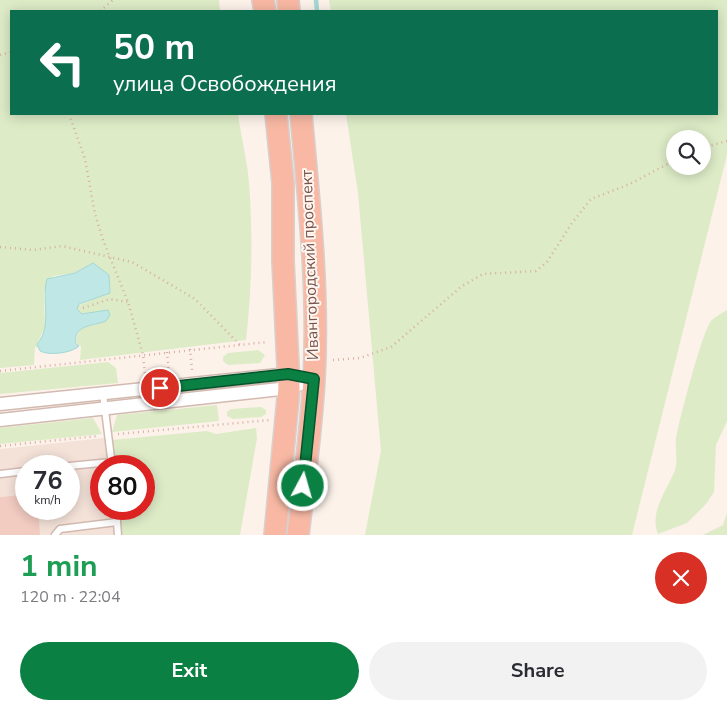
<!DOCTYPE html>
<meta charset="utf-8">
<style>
body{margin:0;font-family:"Nunito Sans",sans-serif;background:#f2f2f3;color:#2b2b33;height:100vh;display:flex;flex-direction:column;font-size:19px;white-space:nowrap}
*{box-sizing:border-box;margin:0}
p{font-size:16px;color:#7c7c81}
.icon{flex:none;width:28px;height:28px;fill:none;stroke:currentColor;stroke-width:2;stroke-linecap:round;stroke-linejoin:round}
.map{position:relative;height:535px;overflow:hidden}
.sheet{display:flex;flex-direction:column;background:#fff;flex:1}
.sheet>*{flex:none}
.hud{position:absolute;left:10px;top:10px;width:708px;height:105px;border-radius:0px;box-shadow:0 2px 12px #0003;background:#0b6e4f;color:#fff;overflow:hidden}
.buttons{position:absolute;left:666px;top:130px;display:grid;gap:10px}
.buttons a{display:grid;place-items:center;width:45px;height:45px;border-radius:50%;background:#fff;box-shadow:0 2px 12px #0003;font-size:25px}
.speed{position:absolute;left:15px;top:455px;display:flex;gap:10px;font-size:25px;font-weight:700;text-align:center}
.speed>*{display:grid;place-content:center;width:65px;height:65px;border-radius:50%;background:#fff;box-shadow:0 2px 12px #0003;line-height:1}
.speed small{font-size:12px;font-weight:400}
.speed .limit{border:8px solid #d22;background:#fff;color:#111}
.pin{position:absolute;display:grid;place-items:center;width:42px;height:42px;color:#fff;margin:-21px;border:2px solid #fff;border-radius:50%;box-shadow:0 1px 5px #0007}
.me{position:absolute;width:55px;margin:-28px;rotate:6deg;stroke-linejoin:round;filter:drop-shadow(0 0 4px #0008)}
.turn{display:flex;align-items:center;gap:18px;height:105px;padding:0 20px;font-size:22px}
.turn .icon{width:65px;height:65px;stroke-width:2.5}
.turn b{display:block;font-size:35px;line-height:42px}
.round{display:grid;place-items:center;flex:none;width:52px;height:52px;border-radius:26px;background:#f2f2f3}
.headline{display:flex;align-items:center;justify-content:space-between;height:85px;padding:0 20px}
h1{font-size:30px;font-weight:700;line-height:38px;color:#1e9e55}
.action{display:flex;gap:10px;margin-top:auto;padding:10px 20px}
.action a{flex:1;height:58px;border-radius:30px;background:#0b8043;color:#fff;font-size:20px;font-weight:700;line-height:58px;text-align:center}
.action a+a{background:#f2f2f3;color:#2b2b33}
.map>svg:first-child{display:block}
</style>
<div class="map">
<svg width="727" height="535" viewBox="0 0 727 535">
<rect width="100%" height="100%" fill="#fcf2ea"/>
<path fill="#f4e2d8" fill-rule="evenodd" d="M113 437 117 466H101V509H122L125 535H0V449ZM26 466H69V509H26Z"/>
<g fill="#ddebc7" fill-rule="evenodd">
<path d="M0 0H219L220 11H11V114H238C241 137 247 159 249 182 253 235 252 288 246 340L80 360 81 346 77 344C74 331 85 323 96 325L104 312 82 314 79 313 77 306 110 292 109 275 93 264 75 273 53 276 44 292 45 327 37 344 38 348 35 347 34 365 0 368Z"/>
<path d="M329 0H727V155L632 535H365L381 451 358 193 346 114H716V11H331ZM675 139H702V166H675Z"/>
<path d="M727 310V421L716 445 714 492 706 504 687 523 658 534C649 511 667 491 675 470 678 461 675 449 676 439 679 421 702 332 711 321 715 317 722 313 727 310Z"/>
<polygon points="258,350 265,355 260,363 228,365 223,361 223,357 228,353"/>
<polygon points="108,362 116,368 118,383 0,394 0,373"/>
<polygon points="217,405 219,421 112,432 117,415"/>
<polygon points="261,407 266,410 266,414 261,417 233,419 227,416 227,412 231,409"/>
<polygon points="93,418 102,434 0,444 0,428"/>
<polygon points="256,428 257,438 240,535 121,535 118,509 144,509 144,466 114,466 112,440 207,431 216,434"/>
<polygon points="727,513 727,535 703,535 723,525"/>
</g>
<path fill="#bee7e5" stroke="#a4d8d6" d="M93 263 109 275 110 293 79 304 77 309 82 314 108 310 110 315 106 321C95 326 72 324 76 344L79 346C72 353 49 356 40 351L37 344C53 326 41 300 47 279L75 273Z"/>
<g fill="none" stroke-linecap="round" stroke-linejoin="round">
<polyline stroke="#a4d8d6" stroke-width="4.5" points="316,0 317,11"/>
</g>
<polygon fill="#f2cbc1" points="26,495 26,509 38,509 40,535 0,535 0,497"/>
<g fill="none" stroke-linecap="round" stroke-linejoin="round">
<defs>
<g id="service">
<polyline points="103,394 112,466"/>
<polyline points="69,466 111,462"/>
<polyline points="0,474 26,471"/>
<polyline points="116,509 118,535"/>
<polyline points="55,535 60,529 117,522"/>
</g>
<g id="minor">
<polyline points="0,404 288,374 294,375"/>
<polyline points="0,420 289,388 314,379"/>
</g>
<g id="trunk">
<polyline points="263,0 265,11"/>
<polyline points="288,0 289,11"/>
<polyline points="275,535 289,388 283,261 283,183 276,114"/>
<path d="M298 535C304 483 311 432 314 380 319 291 309 202 301 114"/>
</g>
</defs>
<use href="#service" stroke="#d2bab1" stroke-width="9"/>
<use href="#minor" stroke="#d2bab1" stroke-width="15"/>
<use href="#trunk" stroke="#d9cfcd" stroke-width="24"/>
<g stroke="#d7aea4" stroke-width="2.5" stroke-dasharray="1 4" stroke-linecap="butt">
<polyline points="100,11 113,0"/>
<polyline points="0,55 11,52"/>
<polyline points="69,114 85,159 95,214 103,240 128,302 143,355 145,375"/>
<polyline points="702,148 727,141"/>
<polyline points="0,247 33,250 62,246 132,262 195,299 240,345"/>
<polyline points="83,308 110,299 128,302"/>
<polyline points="190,349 192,370"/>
<polyline points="167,352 169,373"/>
<polyline points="333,360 360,358 391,347 462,286 483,274 536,271 547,262 572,223 591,199 630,184 675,160"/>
<polyline points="0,371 267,342"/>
<polyline points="118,434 270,420"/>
<polyline points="0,446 98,436"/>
</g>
<use href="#service" stroke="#fff" stroke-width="6"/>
<use href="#minor" stroke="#fff" stroke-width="12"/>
<use href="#trunk" stroke="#f8b8a3" stroke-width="21"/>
</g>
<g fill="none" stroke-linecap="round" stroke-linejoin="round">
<defs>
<polyline id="route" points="160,388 288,374 314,379 303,486"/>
</defs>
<use href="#route" stroke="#07532c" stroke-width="12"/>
<use href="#route" stroke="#0b8043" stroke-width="9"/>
</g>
<g text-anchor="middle" stroke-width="4" stroke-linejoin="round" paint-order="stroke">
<g font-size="16" fill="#78544d" stroke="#fff6f0">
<text transform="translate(309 265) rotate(-92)" y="6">Ивангородский проспект</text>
</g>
</g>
</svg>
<div class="buttons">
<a><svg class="icon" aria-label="search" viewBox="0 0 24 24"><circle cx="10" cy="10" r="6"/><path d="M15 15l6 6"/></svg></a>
</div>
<div class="speed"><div>76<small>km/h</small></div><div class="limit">80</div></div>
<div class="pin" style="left:160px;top:388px;background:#d93025"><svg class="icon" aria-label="arrive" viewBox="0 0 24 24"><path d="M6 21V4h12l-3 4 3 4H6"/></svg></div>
<svg class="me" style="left:303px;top:486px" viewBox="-20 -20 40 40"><circle r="17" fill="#0b8043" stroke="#fff" stroke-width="3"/><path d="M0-11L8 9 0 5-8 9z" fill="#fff"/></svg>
<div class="hud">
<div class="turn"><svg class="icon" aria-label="left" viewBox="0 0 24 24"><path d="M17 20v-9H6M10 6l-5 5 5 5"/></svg><div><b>50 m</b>улица Освобождения</div></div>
</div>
</div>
<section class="sheet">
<div class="headline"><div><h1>1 min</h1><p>120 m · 22:04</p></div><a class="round" style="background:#d93025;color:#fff"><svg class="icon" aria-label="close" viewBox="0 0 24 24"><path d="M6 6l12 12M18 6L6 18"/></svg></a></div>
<div class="action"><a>Exit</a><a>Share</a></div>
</section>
